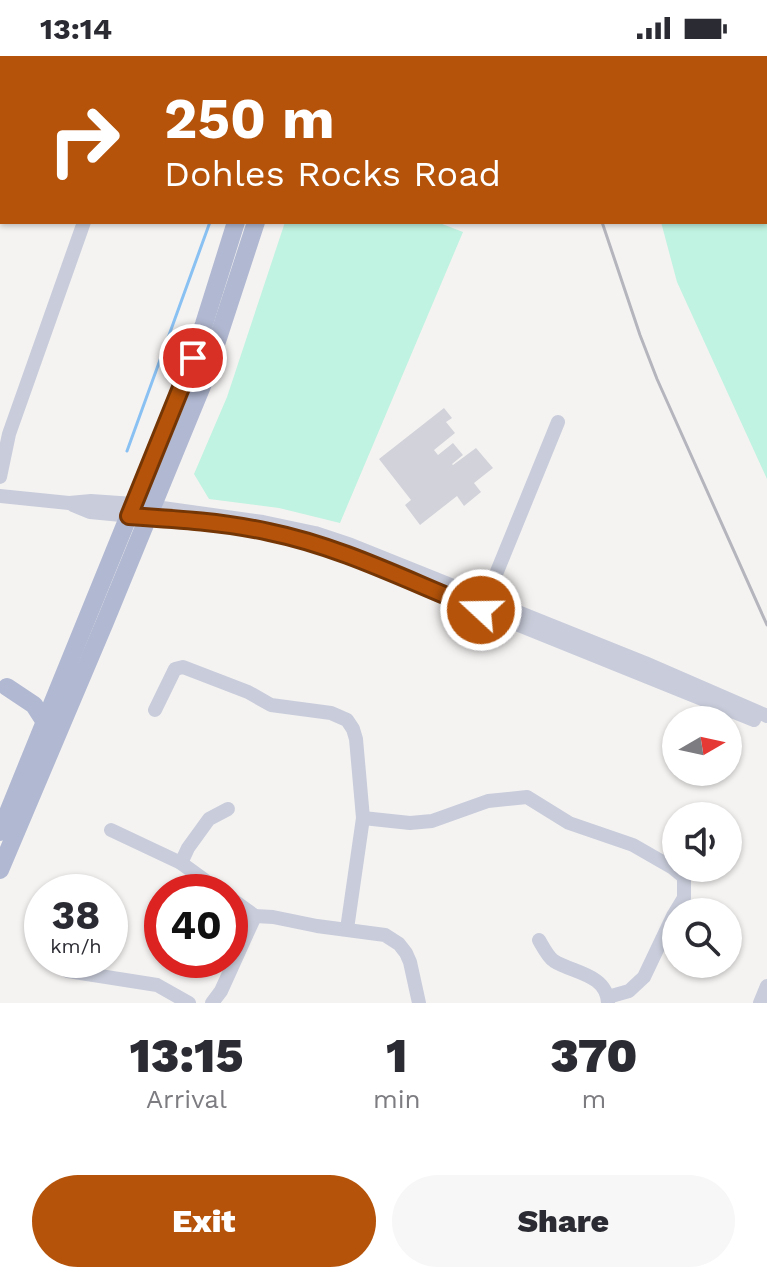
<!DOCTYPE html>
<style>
body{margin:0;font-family:"Work Sans",sans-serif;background:#f7f7f7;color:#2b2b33;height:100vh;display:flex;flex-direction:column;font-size:30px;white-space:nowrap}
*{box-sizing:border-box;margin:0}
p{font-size:26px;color:#7c7c81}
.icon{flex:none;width:44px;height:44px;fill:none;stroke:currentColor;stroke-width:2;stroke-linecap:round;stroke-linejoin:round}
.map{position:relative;height:947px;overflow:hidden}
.details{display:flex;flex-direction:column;background:#fff;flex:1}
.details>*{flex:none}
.guide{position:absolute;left:0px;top:0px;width:768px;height:168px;box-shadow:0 2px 6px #0004;background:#b45309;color:#fff;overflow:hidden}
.needle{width:52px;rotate:81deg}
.tools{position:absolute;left:662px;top:650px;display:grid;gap:16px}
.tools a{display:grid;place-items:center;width:80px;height:80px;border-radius:50%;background:#fff;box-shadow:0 2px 6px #0004;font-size:40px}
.speed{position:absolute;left:24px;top:818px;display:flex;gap:16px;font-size:40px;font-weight:700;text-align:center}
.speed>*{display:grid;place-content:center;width:104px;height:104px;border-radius:50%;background:#fff;box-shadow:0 2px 6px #0004;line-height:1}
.speed small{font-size:20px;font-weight:400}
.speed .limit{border:12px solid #d22;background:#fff;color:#111}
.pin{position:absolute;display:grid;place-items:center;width:68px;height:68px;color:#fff;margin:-34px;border:4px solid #fff;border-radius:50%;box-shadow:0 2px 8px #0007}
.me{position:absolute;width:88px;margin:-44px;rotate:291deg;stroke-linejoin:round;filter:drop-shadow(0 0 6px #0008)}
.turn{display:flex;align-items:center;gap:28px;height:168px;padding:0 32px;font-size:36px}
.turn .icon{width:104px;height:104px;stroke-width:2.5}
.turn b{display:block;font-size:56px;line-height:68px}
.eta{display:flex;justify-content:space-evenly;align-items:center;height:136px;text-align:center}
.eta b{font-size:48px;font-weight:800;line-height:56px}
.action{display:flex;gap:16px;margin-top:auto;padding:16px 32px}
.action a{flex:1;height:92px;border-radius:48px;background:#b45309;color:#fff;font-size:32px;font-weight:800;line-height:92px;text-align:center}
.action a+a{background:#f7f7f7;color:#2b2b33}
.status{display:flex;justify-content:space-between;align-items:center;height:56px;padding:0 40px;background:#fff;direction:ltr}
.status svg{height:22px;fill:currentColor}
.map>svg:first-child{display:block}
</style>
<div class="status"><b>13:14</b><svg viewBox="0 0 49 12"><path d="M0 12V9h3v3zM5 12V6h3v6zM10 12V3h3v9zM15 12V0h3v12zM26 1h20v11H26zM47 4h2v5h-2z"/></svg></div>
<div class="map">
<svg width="767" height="947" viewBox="0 0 767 947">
<rect width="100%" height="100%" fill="#f5f3f2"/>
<g fill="#c0f3e1">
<polygon points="617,0 767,0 767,423 677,226 661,166 766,166 766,2 617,2"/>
<polygon points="285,166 437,166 463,176 340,467 279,452 209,443 194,418 227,341"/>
</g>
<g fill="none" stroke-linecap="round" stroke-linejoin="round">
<g stroke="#8ac1f3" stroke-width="3">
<polyline points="684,0 686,2"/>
<polyline points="236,2 236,0"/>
<polyline points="273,2 274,0"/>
<polyline points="766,74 767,75"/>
<polyline points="127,395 210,166"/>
</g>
</g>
<polygon fill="#d2d3da" points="444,352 452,362 446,366 455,377 434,394 438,399 453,387 463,399 452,408 453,409 476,392 493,412 474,427 481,436 464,450 457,440 420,469 405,449 411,444 379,403"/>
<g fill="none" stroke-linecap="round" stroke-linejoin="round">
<g stroke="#c9cddb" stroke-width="14">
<polyline points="0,421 9,378 84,166"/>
<polyline points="0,440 69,447 91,445 134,448 263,466 315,477 351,489 645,607 767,660"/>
<polyline points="73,449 90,456 194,466"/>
<polyline points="274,477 340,497 754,664"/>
<polyline points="483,550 558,366"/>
<polyline points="155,654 175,613 183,611 248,636 271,649 331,657 347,664 353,673 356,683 363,762 347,873"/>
<polyline points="363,762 410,767 432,765 488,745 527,741 569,767 633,789 673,812 684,821 684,842 673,860 644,921 629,935 608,941"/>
<polyline points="111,774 181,807 221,836"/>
<polyline points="181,807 188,792 209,763 228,753"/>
<polyline points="230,842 255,860 273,861 317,870 385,879 399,888 406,897 410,906 419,947"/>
<path d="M539 884C543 891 548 901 554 905 573 917 607 918 608 947"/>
<polyline points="63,904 68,915 157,929 189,947"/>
<polyline points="212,947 221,935 255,860"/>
<polyline points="760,947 767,930"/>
</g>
<g stroke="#b1b9d2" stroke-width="18">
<polyline points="306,2 307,0"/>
<polyline points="327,2 328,0"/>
<polyline points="7,631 34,649 45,666"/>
<polyline points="0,776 180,334 204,268 236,166"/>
<polyline points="0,814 105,566 204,325 256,166"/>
</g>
<g stroke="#b4b5bd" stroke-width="3">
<polyline points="549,0 549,2"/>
<polyline points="602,166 640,279 657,323 767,569"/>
</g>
</g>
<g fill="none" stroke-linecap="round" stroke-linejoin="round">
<defs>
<path id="route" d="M193 302 129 460C175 463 224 466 269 476 343 491 412 527 481 554"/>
</defs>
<use href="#route" stroke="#753606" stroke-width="20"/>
<use href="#route" stroke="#b45309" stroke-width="14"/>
</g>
</svg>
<div class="tools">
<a><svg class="needle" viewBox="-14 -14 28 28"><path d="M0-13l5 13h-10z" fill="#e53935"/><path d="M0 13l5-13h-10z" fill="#7c7c81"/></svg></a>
<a><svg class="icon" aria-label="sound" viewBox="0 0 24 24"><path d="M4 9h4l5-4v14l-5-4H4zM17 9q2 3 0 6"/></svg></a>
<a><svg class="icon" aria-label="search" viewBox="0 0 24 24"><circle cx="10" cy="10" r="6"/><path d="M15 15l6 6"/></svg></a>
</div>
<div class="speed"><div>38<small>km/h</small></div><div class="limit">40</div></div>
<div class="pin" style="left:193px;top:302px;background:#d93025"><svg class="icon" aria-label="arrive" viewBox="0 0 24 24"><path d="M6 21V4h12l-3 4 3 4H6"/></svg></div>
<svg class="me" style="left:481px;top:554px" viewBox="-20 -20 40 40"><circle r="17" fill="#b45309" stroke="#fff" stroke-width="3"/><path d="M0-11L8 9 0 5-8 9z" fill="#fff"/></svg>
<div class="guide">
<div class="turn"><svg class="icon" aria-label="right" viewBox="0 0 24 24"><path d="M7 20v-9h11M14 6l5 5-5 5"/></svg><div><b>250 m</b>Dohles Rocks Road</div></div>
</div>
</div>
<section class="details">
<div class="eta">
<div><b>13:15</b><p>Arrival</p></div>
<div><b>1</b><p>min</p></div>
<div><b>370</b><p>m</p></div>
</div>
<div class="action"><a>Exit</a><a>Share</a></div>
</section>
